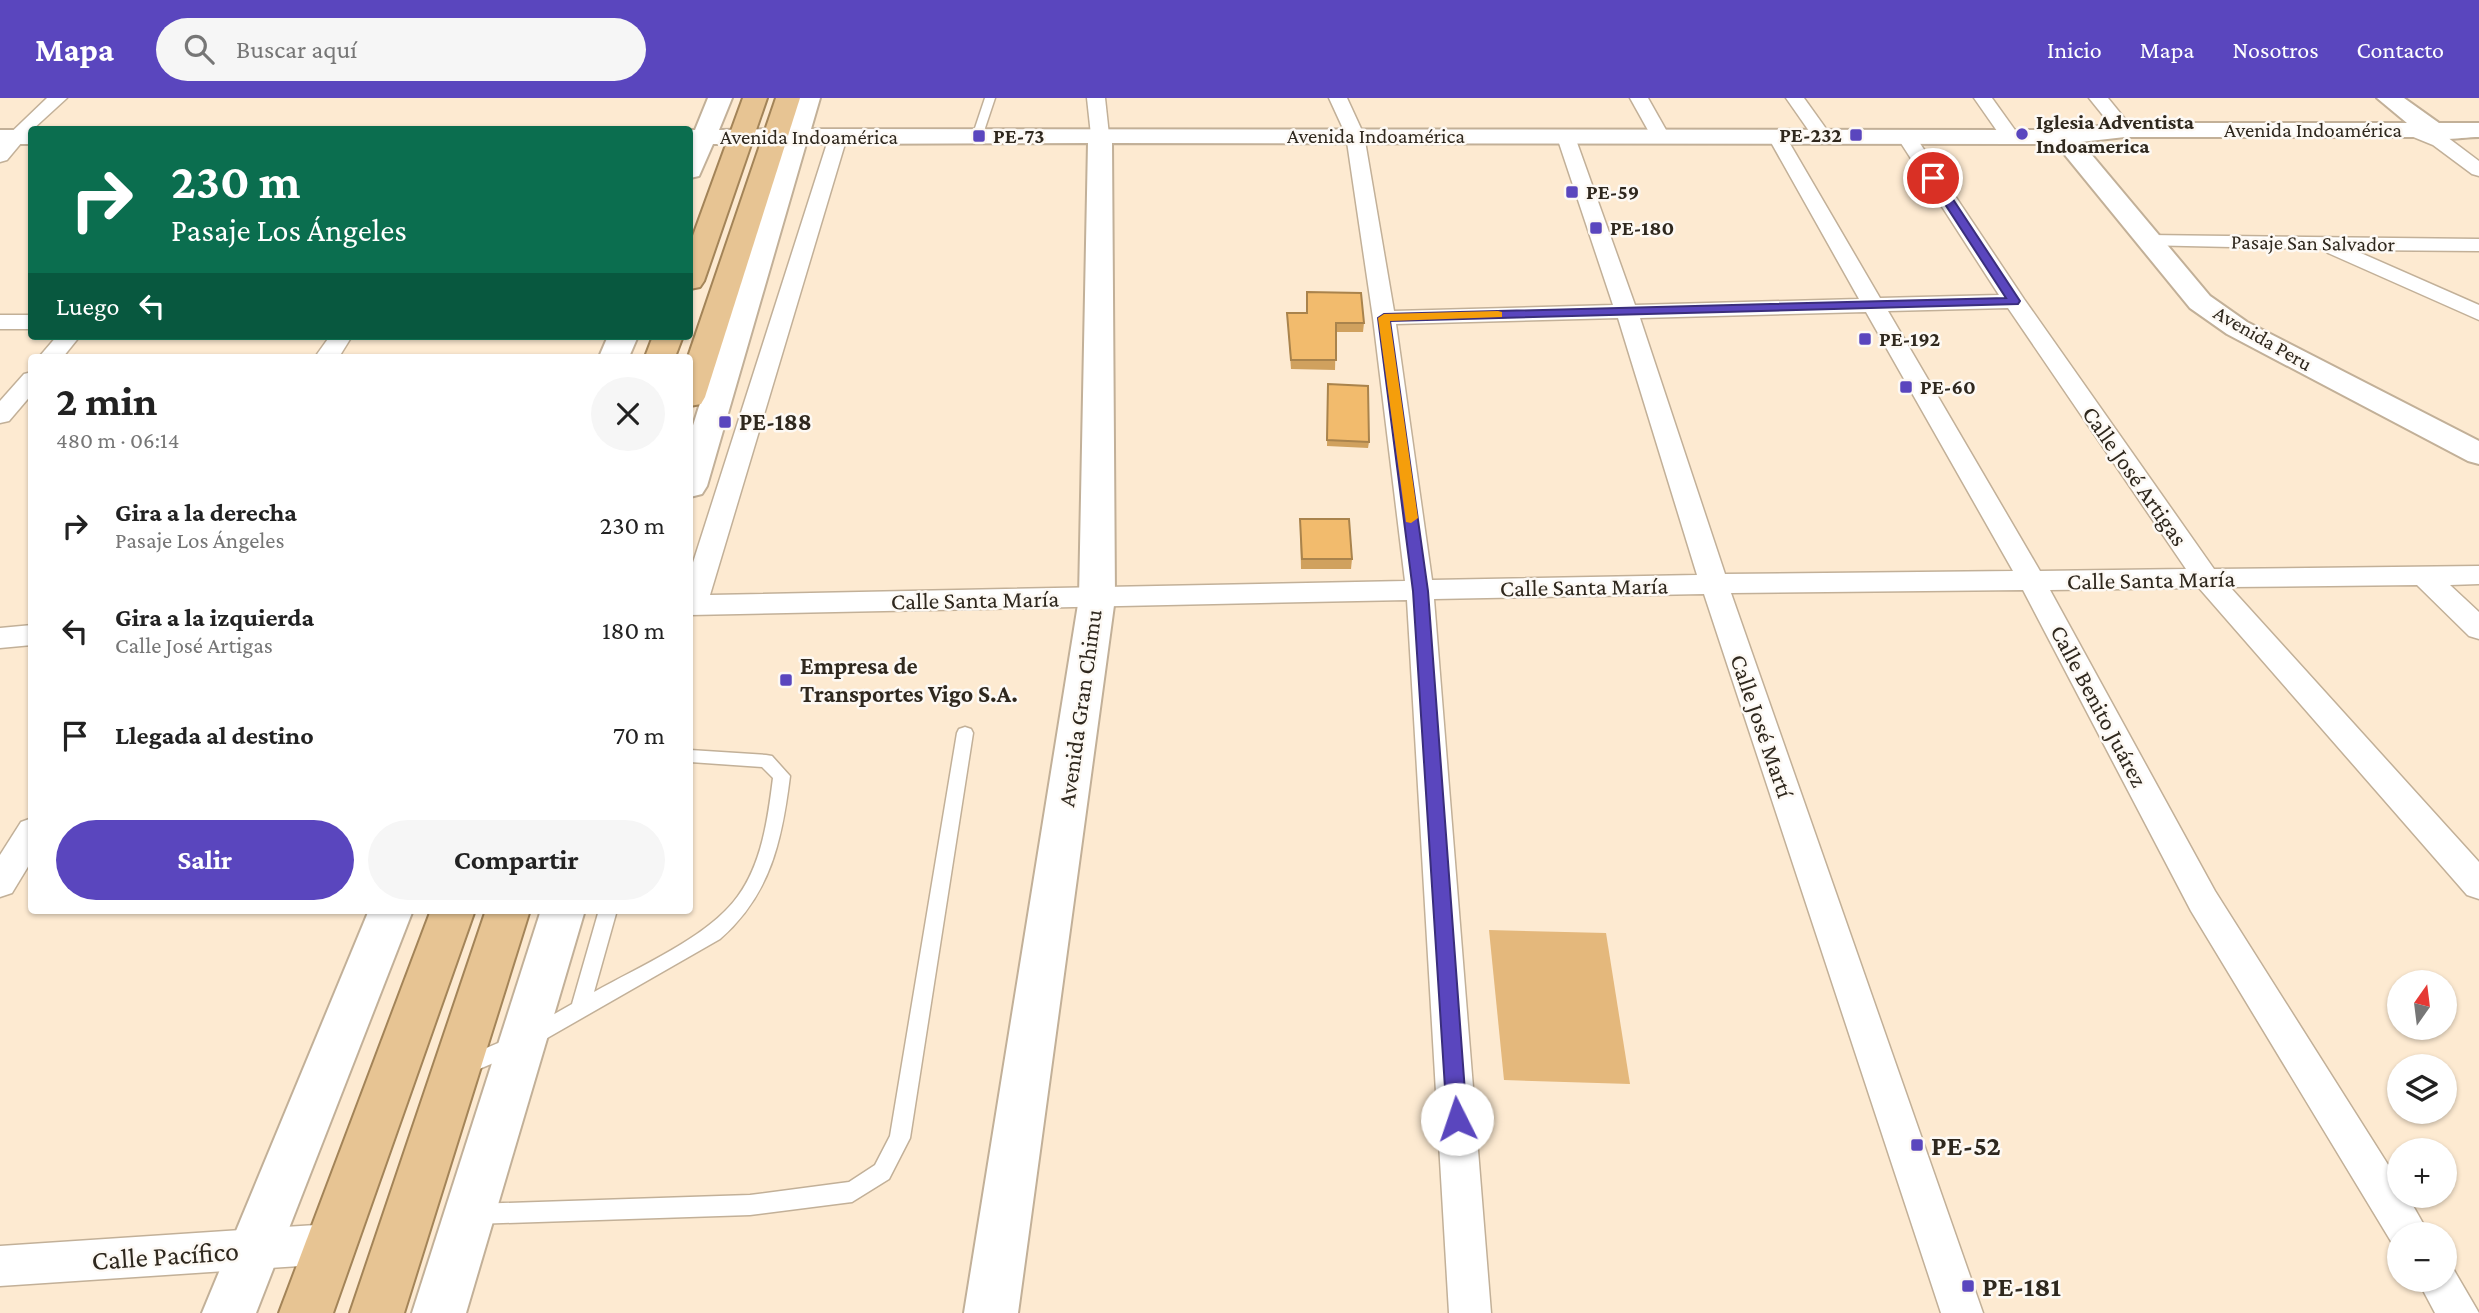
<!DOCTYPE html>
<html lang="es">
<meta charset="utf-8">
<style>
body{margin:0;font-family:"Crimson Pro",serif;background:#f6f6f6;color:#222;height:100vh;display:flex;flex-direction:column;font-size:26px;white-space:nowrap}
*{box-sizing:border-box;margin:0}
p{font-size:23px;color:#767676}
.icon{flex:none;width:38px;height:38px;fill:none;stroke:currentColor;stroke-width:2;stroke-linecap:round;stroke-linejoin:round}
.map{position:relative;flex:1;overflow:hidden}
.sheet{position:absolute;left:28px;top:256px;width:665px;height:560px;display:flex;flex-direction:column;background:#fff;border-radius:7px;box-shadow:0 2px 5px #0004}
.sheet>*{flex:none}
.hud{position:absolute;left:28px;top:28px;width:665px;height:214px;border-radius:7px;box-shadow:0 2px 5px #0004;background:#0b6e4f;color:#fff;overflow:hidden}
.needle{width:46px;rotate:14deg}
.buttons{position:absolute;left:2387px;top:872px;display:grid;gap:14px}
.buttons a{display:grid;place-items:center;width:70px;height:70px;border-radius:50%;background:#fff;box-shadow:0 2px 5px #0004;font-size:35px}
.pin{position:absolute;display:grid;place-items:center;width:60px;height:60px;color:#fff;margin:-30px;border:4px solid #fff;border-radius:50%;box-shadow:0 2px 7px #0007}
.me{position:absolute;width:77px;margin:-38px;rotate:356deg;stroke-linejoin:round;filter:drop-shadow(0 0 5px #0008)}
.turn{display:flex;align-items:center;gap:24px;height:147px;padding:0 28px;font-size:32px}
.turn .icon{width:91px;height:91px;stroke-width:2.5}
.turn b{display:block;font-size:49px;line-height:60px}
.then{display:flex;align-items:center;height:66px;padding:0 28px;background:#0003;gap:14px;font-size:26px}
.round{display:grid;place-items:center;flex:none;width:74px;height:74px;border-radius:37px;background:#f6f6f6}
.head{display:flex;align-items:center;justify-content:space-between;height:119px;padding:0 28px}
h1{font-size:42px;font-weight:700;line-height:52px}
.cta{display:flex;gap:14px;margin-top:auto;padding:14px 28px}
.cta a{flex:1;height:80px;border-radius:42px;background:#5a46be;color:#fff;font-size:28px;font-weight:700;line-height:80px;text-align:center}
.cta a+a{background:#f6f6f6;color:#222}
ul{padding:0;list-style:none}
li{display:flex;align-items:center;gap:21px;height:105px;padding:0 28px}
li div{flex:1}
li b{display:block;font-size:26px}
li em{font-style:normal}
header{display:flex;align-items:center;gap:42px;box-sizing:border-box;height:98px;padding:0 35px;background:#5a46be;color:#fff}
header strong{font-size:33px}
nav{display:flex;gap:38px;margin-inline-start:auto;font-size:24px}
.search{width:490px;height:63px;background:#f6f6f6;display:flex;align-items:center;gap:18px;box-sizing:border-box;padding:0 24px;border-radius:38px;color:#767676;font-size:26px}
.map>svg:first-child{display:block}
</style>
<header>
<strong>Mapa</strong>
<div class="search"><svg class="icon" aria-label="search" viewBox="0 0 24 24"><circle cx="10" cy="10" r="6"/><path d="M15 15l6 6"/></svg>Buscar aquí</div>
<nav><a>Inicio</a><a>Mapa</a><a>Nosotros</a><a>Contacto</a></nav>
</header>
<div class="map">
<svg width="2479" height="1215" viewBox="0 0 2479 1215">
<rect width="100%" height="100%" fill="#fdead1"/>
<polygon fill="#e4b87c" points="1489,832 1606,835 1630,986 1504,982"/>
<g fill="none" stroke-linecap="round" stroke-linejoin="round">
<defs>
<g id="service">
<polygon points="985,0 995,0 982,39 977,42 972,39"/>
<polygon points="965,629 971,631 973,635 910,1040 889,1081 852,1104 750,1117 474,1126 467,1123 464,1116 467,1109 474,1106 750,1097 849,1084 875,1067 890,1038 957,635 959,631"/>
<path d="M690 652 766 657 772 658 790 678C782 742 771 796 720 841L542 943 535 946 528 943 525 937 528 931 572 906 599 812H617L594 894C638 869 709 839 738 798 762 765 768 720 773 680L762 669 690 664Z"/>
<polygon points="515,938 522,941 525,947 522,953 465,977 458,974 455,968 458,962"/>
</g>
<g id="minor">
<polygon points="47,0 67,0 32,32 7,62 0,64 0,45"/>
<polygon points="1087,0 1105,0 1109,37 1107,41 1100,43 1091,37"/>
<path d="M1329 0H1347L1364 37 1394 213 1613 207 1557 39 1566 33 1575 39 1635 207 1859 201 1768 39 1777 33 1786 39 1880 200 1999 197 1897 39 1899 35H1913L2024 201 2214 471 2479 468V486L2450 487 2479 514V541L2469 538 2417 487 2230 489 2479 764V801L2467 797 2199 490 2050 492 2215 793 2399 1084V1097H2407L2429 1136H2399V1152L2395 1150 2191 813 2023 492 1731 495 1983 1215H1941L1704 496 1434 501 1491 1215H1449L1407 502 690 517V474L829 39 838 33 847 39 710 497 1405 483 1373 220 1346 37ZM2008 210 2186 471 2040 473 1888 213ZM1866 214 2013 473 1725 476 1640 220ZM1618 220 1697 477 1432 482 1396 226Z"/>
<polygon points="1630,0 1648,0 1670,39 1668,43 1654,43"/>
<polygon points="1786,0 1804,0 1832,39 1830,43 1816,43"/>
<polygon points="1974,0 1992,0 2020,39 2018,43 2004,43"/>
<polygon points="2089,0 2108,0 2134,32 2132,36 2118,36"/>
<polygon points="2413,26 2447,39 2479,63 2479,78 2472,76 2433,47 2406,36 2404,32 2406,28"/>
<polygon points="2148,137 2479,141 2479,153 2354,152 2479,207 2479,222 2328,155 2325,151 2141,147 2138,143 2141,139"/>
<rect x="0" y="217" width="32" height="14"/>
<polygon points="57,238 80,238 63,259 39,259"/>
<polygon points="330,238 352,238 339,259 315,259"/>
<polygon points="32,274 32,296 9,323 0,325 0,303 24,276"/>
<polygon points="32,527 32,547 0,550 0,530"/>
<polygon points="32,720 32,762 12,795 0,799 0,757 21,724"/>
<polygon points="331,1126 345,1132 351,1146 345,1160 331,1166 0,1188 0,1148"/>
<polygon points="2445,1164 2451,1167 2479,1215 2435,1215 2417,1181 2445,1181"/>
</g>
<g id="tertiary">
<path d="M708 0H732L719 32 786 31 796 0H820L811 31 2011 32H2063L2125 25H2407L2377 0H2404L2439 25H2479V39C2464 39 2440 44 2427 39H2125L2081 44 2210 198 2247 224 2479 343V366L2468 363 2227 236 2190 210 2056 46 1112 45 1115 500 1018 1215H964L1079 500 1088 45 806 46 707 388 702 396 690 399V337L782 46H713L699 78 690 80V32H695Z"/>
<rect x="0" y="32" width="32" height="14"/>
<polygon points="608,238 638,238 629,259 599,259"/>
<polygon points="369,812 413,812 256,1215 202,1215"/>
<polygon points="541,812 585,812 466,1215 412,1215"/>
</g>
<g id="trunk">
<polygon points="743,0 767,0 704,183 700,189 690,191 690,146"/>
<polygon points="776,0 800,0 705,299 701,306 690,308 688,259"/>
<polygon points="653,238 683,238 675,259 645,259"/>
<polygon points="431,812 475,812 333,1215 279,1215"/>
<polygon points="486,812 530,812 404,1215 350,1215"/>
</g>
</defs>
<use href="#service" stroke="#c2b098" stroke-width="3"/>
<use href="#minor" stroke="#c2b098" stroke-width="3"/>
<use href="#tertiary" stroke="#c2b098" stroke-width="4"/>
<use href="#trunk" stroke="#a38458" stroke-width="4"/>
<use href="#service" fill="#fff" fill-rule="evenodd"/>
<use href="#minor" fill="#fff" fill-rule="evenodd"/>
<use href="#tertiary" fill="#fff" fill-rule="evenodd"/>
<use href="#trunk" fill="#e7c493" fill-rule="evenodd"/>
</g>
<g fill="#d0a15e">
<polygon points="1287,215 1364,225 1363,234 1336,234 1335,272 1291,271"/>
<polygon points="1328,286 1369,344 1368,350 1327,348"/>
<polygon points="1300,421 1352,461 1351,471 1301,471"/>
</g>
<g fill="#f2bb6d" stroke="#a9834c" stroke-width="2">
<polygon points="1307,194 1361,195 1364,225 1336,225 1336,262 1291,262 1287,215 1307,215"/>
<polygon points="1328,286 1368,288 1369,344 1327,342"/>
<polygon points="1300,421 1349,421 1352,461 1302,461"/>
</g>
<polygon fill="#5a46be" stroke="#3a2e7c" stroke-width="2" points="1929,77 1937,77 2020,203 2018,206 1390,223 1428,493 1467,1021 1464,1027 1457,1030 1450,1027 1447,1021 1413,493 1378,220 1384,216 2006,200 1928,80"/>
<polygon fill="#f59e0b" points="1498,213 1502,214 1502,219 1390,223 1418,420 1411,425 1406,424 1378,220 1384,216"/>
<g fill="#5a46be" stroke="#fdf9f4" stroke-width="2.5">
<circle cx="2022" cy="36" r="7"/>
<rect x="1849" y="30" width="14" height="14" rx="3.5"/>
<rect x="972" y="31" width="14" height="14" rx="3.5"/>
<rect x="1565" y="87" width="14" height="14" rx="3.5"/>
<rect x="1589" y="123" width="14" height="14" rx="3.5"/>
<rect x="1858" y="234" width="14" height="14" rx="3.5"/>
<rect x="1899" y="282" width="14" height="14" rx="3.5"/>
<rect x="718" y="317" width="14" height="14" rx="3.5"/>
<rect x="779" y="575" width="14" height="14" rx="3.5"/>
<rect x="1910" y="1040" width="14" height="14" rx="3.5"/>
<rect x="1961" y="1181" width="14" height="14" rx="3.5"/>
</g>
<g text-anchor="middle" stroke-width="5" stroke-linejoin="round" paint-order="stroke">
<g font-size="21" font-weight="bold" fill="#2f281e" stroke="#fdf9f4" text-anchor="start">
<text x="2036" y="31">Iglesia Adventista<tspan x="2036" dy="24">Indoamerica</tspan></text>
<text x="1842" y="44" text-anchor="end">PE-232</text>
<text x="993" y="45">PE-73</text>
<text x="1586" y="101">PE-59</text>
<text x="1610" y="137">PE-180</text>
<text x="1879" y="248">PE-192</text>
<text x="1920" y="296">PE-60</text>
</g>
<g font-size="21" fill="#2f281e" stroke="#fdf9f4">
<text x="2313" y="39">Avenida Indoamérica</text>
<text x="1376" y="45">Avenida Indoamérica</text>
<text x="809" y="46">Avenida Indoamérica</text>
<text transform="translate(2313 145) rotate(1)" y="7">Pasaje San Salvador</text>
<text transform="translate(2263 240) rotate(30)" y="7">Avenida Peru</text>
</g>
<g font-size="24" font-weight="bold" fill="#2f281e" stroke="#fdf9f4" text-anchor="start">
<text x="739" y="332">PE-188</text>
<text x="800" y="576">Empresa de<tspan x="800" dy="28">Transportes Vigo S.A.</tspan></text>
</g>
<g font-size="24" fill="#2f281e" stroke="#fdf9f4">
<text transform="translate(2135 378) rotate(55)" y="8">Calle José Artigas</text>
<text transform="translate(2151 482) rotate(-1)" y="8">Calle Santa María</text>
<text transform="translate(1584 489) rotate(-1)" y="8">Calle Santa María</text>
<text transform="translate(975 502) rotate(-1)" y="8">Calle Santa María</text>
<text transform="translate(2099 608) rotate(62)" y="8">Calle Benito Juárez</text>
<text transform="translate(1080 610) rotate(-82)" y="8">Avenida Gran Chimu</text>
<text transform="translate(1762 628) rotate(71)" y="8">Calle José Martí</text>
</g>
<g font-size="28" font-weight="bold" fill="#2f281e" stroke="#fdf9f4" text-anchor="start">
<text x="1931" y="1057">PE-52</text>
<text x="1982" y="1198">PE-181</text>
</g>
<g font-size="28" fill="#2f281e" stroke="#fdf9f4">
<text transform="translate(165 1157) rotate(-4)" y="10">Calle Pacífico</text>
</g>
</g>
</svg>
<div class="buttons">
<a><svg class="needle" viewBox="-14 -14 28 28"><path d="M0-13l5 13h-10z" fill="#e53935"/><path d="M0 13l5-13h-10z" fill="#767676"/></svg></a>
<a><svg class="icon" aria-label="layers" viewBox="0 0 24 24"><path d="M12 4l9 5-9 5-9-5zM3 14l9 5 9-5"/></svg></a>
<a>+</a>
<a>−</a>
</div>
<div class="pin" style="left:1933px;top:80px;background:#d93025"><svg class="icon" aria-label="arrive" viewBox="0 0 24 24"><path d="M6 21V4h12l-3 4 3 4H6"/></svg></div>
<svg class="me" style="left:1457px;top:1021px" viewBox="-20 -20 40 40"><circle r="19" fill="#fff"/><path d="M0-13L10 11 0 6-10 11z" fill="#5a46be"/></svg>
<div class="hud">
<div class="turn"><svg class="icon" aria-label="right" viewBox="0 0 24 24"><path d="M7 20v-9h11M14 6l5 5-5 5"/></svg><div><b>230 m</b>Pasaje Los Ángeles</div></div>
<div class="then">Luego<svg class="icon" aria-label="left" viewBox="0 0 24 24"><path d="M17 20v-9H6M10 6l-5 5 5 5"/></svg></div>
</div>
<section class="sheet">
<div class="head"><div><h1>2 min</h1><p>480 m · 06:14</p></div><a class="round"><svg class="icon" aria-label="close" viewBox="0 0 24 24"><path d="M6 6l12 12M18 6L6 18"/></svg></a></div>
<ul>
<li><svg class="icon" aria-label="right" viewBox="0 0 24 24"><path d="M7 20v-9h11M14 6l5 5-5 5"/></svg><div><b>Gira a la derecha</b><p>Pasaje Los Ángeles</p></div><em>230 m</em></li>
<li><svg class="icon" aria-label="left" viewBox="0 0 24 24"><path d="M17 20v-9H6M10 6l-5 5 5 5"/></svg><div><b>Gira a la izquierda</b><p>Calle José Artigas</p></div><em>180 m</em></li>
<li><svg class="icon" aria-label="arrive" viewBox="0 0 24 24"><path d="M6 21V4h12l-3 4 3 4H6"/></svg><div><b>Llegada al destino</b></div><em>70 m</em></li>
</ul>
<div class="cta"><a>Salir</a><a>Compartir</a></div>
</section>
</div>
